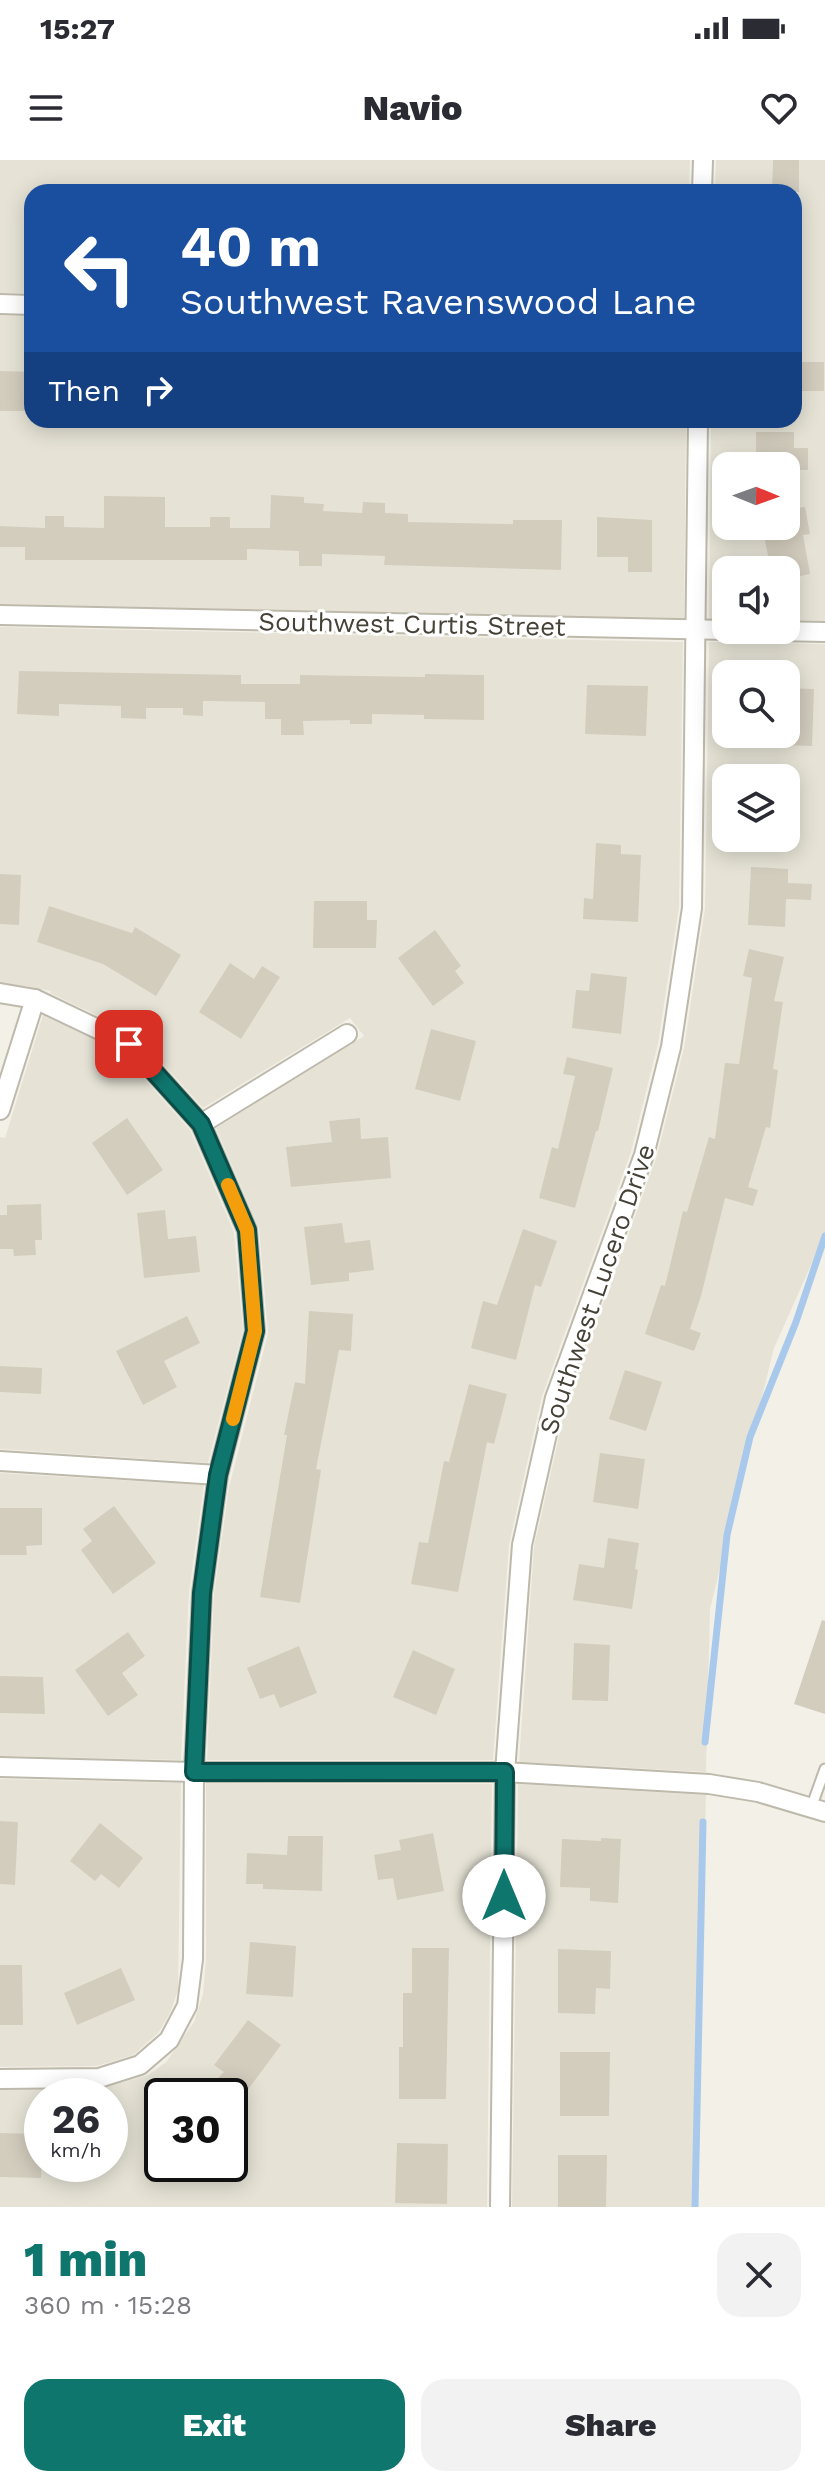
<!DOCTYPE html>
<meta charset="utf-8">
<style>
body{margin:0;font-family:"Work Sans",sans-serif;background:#f2f2f3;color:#2b2b33;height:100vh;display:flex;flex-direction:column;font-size:30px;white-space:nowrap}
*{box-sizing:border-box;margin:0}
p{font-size:26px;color:#7c7c81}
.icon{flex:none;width:44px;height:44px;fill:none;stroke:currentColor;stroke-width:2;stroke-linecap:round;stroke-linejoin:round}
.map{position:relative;height:2047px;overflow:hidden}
.side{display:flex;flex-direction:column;background:#fff;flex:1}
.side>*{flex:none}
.guide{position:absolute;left:24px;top:24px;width:778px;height:244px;border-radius:24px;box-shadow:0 4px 20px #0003;background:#1a4fa0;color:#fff;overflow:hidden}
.needle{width:52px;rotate:91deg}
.tools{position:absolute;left:712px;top:292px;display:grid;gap:16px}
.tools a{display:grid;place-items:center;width:88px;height:88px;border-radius:16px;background:#fff;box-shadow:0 4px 20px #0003;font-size:40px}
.speed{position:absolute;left:24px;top:1918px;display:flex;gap:16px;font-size:40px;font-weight:700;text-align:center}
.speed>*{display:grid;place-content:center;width:104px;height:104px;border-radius:50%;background:#fff;box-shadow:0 4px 20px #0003;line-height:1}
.speed small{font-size:20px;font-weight:400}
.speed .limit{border:4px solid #111;border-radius:12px;background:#fff;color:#111}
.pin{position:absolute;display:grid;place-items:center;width:68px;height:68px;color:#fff;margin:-34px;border-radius:16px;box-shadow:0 4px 12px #0006}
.me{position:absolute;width:88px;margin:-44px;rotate:0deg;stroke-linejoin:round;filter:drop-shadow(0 0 6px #0008)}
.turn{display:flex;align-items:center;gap:28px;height:168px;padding:0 24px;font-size:36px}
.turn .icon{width:104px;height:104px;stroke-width:2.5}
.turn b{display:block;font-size:56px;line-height:68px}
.then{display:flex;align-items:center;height:76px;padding:0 24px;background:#0003;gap:16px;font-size:30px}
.round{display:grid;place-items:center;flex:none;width:84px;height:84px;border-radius:24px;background:#f2f2f3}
.overview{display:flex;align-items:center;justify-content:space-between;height:136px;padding:0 24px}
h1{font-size:48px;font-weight:800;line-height:60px;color:#0f766e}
.primary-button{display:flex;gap:16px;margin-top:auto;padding:16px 24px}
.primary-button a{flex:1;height:92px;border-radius:24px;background:#0f766e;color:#fff;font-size:32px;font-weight:800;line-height:92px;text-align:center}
.primary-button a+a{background:#f2f2f3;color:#2b2b33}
.status{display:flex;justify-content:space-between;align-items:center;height:56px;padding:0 40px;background:#fff;direction:ltr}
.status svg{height:22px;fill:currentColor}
header{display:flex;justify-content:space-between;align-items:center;height:104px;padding:0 24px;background:#fff;font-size:36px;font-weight:800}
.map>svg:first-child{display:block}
</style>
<div class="status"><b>15:27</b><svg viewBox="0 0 49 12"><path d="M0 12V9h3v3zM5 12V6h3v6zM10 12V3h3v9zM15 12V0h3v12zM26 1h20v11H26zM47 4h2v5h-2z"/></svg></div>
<header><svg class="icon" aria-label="menu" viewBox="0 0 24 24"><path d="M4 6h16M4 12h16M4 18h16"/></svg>Navio<svg class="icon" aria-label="heart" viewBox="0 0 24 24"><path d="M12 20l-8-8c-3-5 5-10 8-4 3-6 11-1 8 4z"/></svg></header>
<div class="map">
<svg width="825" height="2047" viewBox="0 0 825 2047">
<rect width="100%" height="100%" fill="#f3f0e8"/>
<g fill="#e6e3d6" fill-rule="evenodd">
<polygon points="0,0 690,0 689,32 32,32 32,133 0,133"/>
<path d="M716 0H825V461L786 460V410H726V460L709 459 711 260H794V32H715ZM726 306H786V366H726Z"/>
<polygon points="0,155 32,156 32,260 686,260 684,459 0,444"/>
<polygon points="0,467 683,482 679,747 658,884 631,992 542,1236 509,1385 493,1600 207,1600 214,1434 229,1327 268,1173 259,1069 216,968 364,876 350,858 203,948 136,874 50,833 51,831 0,822"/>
<path d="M709 482 825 484V1074L774 1188 710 1449 706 1612 519 1602 534 1387 567 1241 656 999 684 888 705 748ZM726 514H786V574H726ZM726 618H786V678H726Z"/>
<polygon points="43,855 121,893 190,970 234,1072 243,1170 208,1303 0,1289 0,977 5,978"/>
<polygon points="0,1313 204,1325 189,1433 181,1600 0,1596"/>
<polygon points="0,1619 181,1623 178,1830 170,1853 158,1873 133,1895 97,1906 0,1907"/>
<path d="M206 1623 492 1624 487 2047H0V1930L100 1929 148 1915 166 1902 194 1862 203 1834 206 1799ZM42 1936H110V2004H42ZM162 1936H230V2004H162Z"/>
<polygon points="518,1624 706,1635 697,2047 512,2047"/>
</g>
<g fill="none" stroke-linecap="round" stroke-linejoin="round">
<g stroke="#a8c9eb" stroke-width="7">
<polyline points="705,1582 727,1375 750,1277 796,1162 825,1076"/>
<polyline points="695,2047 703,1662"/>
</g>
</g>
<g fill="#d3cdbe">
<polygon points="773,0 799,0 799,32 772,32"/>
<rect x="794" y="202" width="30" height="29"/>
<polygon points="0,211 32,212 32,251 0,251"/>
<polygon points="756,272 794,272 794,288 808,288 808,310 786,310 786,306 756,306"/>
<polygon points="795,331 798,348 805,347 810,374 803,375 810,414 786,419 786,410 771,410 762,366 786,366 786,332"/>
<polygon points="271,335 304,337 304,343 324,344 323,351 362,353 363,342 385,343 385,353 408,354 408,362 513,364 513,360 562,360 561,410 384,405 385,396 322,394 322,406 299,406 299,391 247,389 247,400 25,400 25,387 0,387 0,366 45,368 45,356 64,356 64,367 104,368 104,336 165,337 165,367 210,367 210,357 230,357 230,368 270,368"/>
<polygon points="597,357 652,360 652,412 628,412 628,397 597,397"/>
<polygon points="19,511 241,515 241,524 300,524 300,515 425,517 425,514 484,515 484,560 424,559 424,555 372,554 372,564 350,564 350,560 303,561 304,575 281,575 281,559 265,559 265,542 203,541 203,556 183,555 183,548 146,548 146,559 121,558 121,546 59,544 59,556 17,554"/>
<polygon points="587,525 648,526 646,576 585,574"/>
<polygon points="786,528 814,529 812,586 786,585"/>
<polygon points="596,683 621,685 621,694 641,695 638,762 583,759 584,738 593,739"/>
<polygon points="751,707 788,709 788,723 812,724 811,740 786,739 785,767 748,765"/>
<polygon points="0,714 21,715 19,765 0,764"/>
<polygon points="314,741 367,741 367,760 377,760 376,788 313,788"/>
<polygon points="49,746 132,773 135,767 181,795 156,836 103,804 37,782"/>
<polygon points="435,770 461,806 455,811 464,823 433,846 398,798"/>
<polygon points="749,789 784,797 774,841 783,842 773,909 778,910 770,968 766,967 748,1027 758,1030 753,1046 725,1038 701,1136 690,1169 701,1173 694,1191 645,1174 661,1125 665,1126 683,1051 687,1052 709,977 715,979 725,903 739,904 752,818 743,816"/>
<polygon points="230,803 254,819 262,806 280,817 241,879 199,852"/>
<polygon points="591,813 627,817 621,874 572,868 576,830 589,831"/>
<polygon points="431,869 476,881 460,941 415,929"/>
<polygon points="567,897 613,908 598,971 596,971 575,1048 539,1038 552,987 558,989 575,916 563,914"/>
<polygon points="127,958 163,1010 127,1035 92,983"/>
<polygon points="360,958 361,979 388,977 391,1018 291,1027 286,987 332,982 329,961"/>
<polygon points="41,1044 42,1080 35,1080 36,1095 14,1096 13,1089 0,1089 0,1055 7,1055 7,1045"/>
<polygon points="165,1050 168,1079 196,1076 200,1112 144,1118 137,1053"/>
<polygon points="342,1063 345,1083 370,1080 374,1110 349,1113 349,1121 311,1125 304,1067"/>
<polygon points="523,1069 557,1081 541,1127 535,1125 516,1200 471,1188 483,1141 497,1145"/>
<polygon points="309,1151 353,1154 351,1191 339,1190 316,1309 321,1310 300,1443 260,1437 287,1275 284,1275 295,1222 305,1224"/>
<polygon points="187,1156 200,1183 164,1201 177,1227 143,1245 116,1191"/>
<polygon points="0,1206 42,1208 41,1234 0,1232"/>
<polygon points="625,1210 662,1222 646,1271 609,1259"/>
<polygon points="469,1224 507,1234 494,1284 487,1282 458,1432 411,1424 419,1382 428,1383 444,1301 449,1302"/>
<polygon points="600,1293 645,1299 638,1349 593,1342"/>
<polygon points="114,1346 156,1403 113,1434 81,1390 92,1381 83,1369"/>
<polygon points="0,1348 42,1348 42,1385 26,1386 27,1395 0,1395"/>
<polygon points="608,1378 639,1383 635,1409 638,1410 632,1449 573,1440 579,1404 604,1408"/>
<polygon points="822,1460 825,1461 825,1554 794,1544"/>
<polygon points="128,1472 145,1496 122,1513 138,1535 108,1556 75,1510"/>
<polygon points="574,1483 610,1485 608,1541 572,1540"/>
<polygon points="299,1486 317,1533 280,1548 274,1534 260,1539 247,1508"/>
<polygon points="413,1490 455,1509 436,1555 393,1537"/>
<polygon points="0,1516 43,1517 45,1554 0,1553"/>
<polygon points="0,1661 18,1662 15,1725 0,1724"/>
<polygon points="100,1663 143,1698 119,1728 101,1714 95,1721 70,1701"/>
<polygon points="433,1673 444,1731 397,1740 393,1718 378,1720 374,1695 401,1690 399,1680"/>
<polygon points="288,1676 323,1676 322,1731 263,1729 263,1724 246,1724 247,1693 287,1695"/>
<polygon points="601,1678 621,1679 618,1743 590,1741 590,1728 560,1727 562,1679 601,1681"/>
<polygon points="250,1782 296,1786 293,1837 246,1834"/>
<polygon points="412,1788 449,1788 446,1939 399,1939 399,1887 403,1887 403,1833 412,1833"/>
<polygon points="558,1789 611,1791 610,1829 596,1828 595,1854 558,1853"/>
<polygon points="0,1805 22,1805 23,1865 0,1865"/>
<polygon points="121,1808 135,1840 77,1865 64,1833"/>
<polygon points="248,1860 281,1885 230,1954 230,1936 200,1936 224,1912 214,1905"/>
<polygon points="560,1892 610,1892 609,1956 560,1956"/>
<polygon points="0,1973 42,1974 41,2018 0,2017"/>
<polygon points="397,1983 448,1984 447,2044 395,2043"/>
<polygon points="558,1995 607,1995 606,2047 558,2047"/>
</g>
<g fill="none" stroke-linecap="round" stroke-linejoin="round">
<defs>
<polyline id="service" points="811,1648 825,1609"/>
<g id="minor">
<polyline points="702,32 703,0"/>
<polyline points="0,144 32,145"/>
<polyline points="0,455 825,472"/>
<polyline points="0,833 35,839 129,884 201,964 247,1070 255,1171 218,1315 202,1433 194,1612 193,1799 187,1846 169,1880 140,1905 99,1918 0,1919"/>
<polyline points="0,950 35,839"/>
<polyline points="201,964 347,874"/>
<polyline points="0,1301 218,1315"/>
<polyline points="0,1607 194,1612 505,1612 709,1624 758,1632 825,1652"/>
<polyline points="500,2047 505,1612 522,1385 555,1238 644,995 671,887 692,748 698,260"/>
</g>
</defs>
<use href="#service" stroke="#bdb9ab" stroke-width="13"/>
<use href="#minor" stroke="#bdb9ab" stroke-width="22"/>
<use href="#service" stroke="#fff" stroke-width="9"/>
<use href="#minor" stroke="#fff" stroke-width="18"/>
</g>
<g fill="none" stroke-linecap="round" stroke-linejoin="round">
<defs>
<polyline id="route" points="129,884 201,964 247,1070 255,1171 218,1315 214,1344 202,1433 194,1612 505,1612 504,1736"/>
</defs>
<use href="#route" stroke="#0a4d48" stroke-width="20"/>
<use href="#route" stroke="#0f766e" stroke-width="14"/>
<polyline stroke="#f59e0b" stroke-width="14" points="228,1025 247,1070 255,1171 233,1259"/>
</g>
<g text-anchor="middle" stroke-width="6" stroke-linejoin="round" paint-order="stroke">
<g font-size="26" fill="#454137" stroke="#fff">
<text transform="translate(412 464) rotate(1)" y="9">Southwest Curtis Street</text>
<text transform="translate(597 1129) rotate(-71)" y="9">Southwest Lucero Drive</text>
</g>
</g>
</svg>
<div class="tools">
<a><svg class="needle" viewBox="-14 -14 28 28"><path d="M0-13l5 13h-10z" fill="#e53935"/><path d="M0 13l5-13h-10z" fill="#7c7c81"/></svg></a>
<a><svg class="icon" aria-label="sound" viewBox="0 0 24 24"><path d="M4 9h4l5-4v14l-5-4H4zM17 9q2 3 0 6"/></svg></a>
<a><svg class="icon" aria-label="search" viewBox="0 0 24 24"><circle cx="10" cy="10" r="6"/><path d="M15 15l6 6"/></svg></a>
<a><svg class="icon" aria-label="layers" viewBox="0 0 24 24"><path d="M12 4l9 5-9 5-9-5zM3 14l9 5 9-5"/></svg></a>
</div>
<div class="speed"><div>26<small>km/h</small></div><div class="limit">30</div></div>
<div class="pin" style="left:129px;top:884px;background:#d93025"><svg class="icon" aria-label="arrive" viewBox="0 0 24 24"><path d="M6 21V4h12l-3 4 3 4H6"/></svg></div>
<svg class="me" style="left:504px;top:1736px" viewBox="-20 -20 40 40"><circle r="19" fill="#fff"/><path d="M0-13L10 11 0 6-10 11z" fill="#0f766e"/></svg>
<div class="guide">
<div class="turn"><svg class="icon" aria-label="left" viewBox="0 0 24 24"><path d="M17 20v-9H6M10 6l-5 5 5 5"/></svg><div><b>40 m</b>Southwest Ravenswood Lane</div></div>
<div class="then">Then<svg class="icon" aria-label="right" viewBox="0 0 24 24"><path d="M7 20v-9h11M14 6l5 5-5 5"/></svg></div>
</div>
</div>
<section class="side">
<div class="overview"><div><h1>1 min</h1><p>360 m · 15:28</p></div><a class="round"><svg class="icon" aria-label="close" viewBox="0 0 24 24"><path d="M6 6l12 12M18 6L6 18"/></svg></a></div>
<div class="primary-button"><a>Exit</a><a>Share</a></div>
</section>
